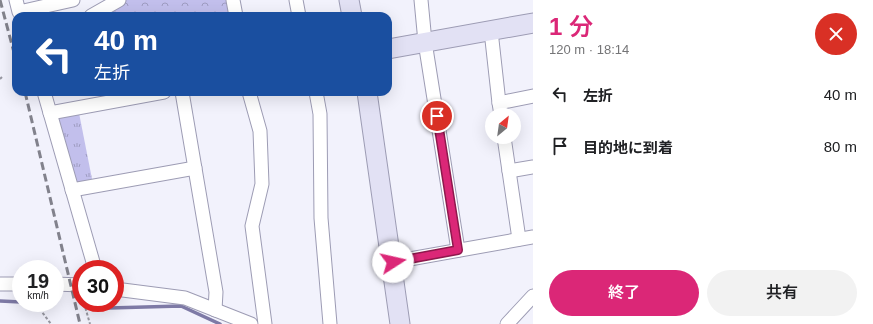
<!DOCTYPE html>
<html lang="ja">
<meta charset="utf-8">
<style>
body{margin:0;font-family:Arial,"Noto Sans JP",sans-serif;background:#f2f2f2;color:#202124;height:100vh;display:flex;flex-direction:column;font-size:15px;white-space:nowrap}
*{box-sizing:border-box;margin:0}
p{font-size:13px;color:#757577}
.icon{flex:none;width:22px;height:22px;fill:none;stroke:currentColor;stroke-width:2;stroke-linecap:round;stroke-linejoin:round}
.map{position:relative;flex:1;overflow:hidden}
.details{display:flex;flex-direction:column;background:#fff;width:340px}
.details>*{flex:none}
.banner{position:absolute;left:12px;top:12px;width:380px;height:84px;border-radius:12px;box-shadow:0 4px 16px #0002;background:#1a4fa0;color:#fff;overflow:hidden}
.needle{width:26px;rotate:29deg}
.buttons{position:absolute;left:485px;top:108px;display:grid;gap:8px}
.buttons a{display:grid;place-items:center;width:36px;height:36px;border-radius:50%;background:#fff;box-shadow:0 4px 16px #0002;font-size:20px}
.speed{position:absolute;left:12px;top:260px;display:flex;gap:8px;font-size:20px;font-weight:700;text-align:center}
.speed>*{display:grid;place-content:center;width:52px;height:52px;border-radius:50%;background:#fff;box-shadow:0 4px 16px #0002;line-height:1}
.speed small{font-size:10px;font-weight:400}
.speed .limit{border:6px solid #d22;background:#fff;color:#111}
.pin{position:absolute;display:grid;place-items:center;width:34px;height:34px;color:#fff;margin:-17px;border:2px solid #fff;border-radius:50%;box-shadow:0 1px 4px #0007}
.me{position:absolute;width:44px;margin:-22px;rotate:80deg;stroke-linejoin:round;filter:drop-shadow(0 0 3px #0008)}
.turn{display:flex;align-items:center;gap:14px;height:84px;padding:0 16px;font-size:18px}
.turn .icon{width:52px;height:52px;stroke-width:2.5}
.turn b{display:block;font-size:28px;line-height:34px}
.round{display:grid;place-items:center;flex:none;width:42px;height:42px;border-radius:21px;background:#f2f2f2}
.headline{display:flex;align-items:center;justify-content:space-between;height:68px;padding:0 16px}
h1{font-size:24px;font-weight:600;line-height:30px;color:#db2777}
.primary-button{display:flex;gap:8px;margin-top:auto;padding:8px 16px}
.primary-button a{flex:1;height:46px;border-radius:24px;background:#db2777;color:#fff;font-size:16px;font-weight:600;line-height:46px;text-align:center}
.primary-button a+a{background:#f2f2f2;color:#202124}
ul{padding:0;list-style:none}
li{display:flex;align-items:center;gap:12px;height:52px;padding:0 16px}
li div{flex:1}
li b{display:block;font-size:15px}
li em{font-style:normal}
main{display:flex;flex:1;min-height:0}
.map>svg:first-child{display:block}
</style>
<main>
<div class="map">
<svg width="533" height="324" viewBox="0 0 533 324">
<defs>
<pattern id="grass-tufts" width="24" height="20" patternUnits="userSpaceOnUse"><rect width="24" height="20" fill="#c2bfec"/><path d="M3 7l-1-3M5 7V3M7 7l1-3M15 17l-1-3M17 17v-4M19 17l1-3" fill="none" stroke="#9e9cc1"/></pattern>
<pattern id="park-crowns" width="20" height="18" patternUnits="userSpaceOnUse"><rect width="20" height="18" fill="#c2bfec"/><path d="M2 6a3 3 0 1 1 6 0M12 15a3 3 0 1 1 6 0" fill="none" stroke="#9e9cc1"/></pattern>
</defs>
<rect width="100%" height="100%" fill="#f2f2fc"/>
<polygon fill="url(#grass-tufts)" points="79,113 92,179 77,184 71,181 55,115"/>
<polygon fill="url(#park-crowns)" points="119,0 233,0 236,16 110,16 108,5"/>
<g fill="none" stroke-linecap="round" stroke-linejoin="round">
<g stroke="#7e7aa6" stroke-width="3.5">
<polyline points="0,301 21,302"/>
<polyline points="31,303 50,304"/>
<polyline points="109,308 181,306 220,324"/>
</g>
<defs>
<g id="street">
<polyline points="16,0 19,12 73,0"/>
<polyline points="233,0 236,16"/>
<polyline points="296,0 299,16"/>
<polyline points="421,0 425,42 458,250"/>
<polyline points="91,16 119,0"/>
<polyline points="491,31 499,103 533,96"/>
<polyline points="44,92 95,269"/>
<polyline points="182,92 216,292 215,310"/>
<polyline points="249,92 260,131 262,184 252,226 265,324"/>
<polyline points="316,92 320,114 321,218 330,324"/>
<polyline points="499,103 501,115"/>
<polyline points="50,113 164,92"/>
<polyline points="504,137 519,239"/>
<polyline points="509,171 533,167"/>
<polyline points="72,190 195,168"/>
<polyline points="393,262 533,237"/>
<polyline points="0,284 21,284"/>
<polyline points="55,284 81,285"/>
<polyline points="115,289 185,298 251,324"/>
<polyline points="507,324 533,296"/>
</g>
<g id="secondary">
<polyline points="349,0 352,16"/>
<polyline points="388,49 533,23"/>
<polyline points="367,92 400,324"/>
</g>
</defs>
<use href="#street" stroke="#9d9cb4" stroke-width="15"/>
<use href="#secondary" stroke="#9d9cb4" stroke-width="21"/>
<g stroke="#9898a2" stroke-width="2" stroke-dasharray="3 2" stroke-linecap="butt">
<polyline points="0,79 2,77"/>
<polyline points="42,303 42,312 51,324"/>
<polyline points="84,303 90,324"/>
</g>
<use href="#street" stroke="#fff" stroke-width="13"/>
<use href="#secondary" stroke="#e2e1f4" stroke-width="19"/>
<g stroke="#82828c" stroke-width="3" stroke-dasharray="8 4" stroke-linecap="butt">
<polyline points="0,0 16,60"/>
<polyline points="25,92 80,324"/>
</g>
</g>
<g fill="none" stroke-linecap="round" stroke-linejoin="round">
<defs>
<polyline id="route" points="393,262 458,250 437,116"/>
</defs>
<use href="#route" stroke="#8e194d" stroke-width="10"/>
<use href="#route" stroke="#db2777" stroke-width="7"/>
</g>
</svg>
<div class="buttons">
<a><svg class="needle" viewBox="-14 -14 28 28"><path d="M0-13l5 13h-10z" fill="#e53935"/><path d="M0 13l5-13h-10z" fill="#757577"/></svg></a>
</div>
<div class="speed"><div>19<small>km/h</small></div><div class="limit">30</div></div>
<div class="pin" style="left:437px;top:116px;background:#d93025"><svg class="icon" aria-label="arrive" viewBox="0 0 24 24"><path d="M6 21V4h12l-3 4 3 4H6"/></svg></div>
<svg class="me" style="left:393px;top:262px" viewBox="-20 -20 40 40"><circle r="19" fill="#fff"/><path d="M0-13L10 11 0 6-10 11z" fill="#db2777"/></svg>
<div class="banner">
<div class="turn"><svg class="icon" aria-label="left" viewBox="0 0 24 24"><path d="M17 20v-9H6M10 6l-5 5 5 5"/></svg><div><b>40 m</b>左折</div></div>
</div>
</div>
<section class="details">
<div class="headline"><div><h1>1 分</h1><p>120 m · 18:14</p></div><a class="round" style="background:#d93025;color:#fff"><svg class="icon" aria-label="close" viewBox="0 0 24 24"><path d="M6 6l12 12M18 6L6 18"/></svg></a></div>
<ul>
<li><svg class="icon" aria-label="left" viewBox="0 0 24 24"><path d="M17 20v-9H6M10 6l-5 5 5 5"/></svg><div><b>左折</b></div><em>40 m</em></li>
<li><svg class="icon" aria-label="arrive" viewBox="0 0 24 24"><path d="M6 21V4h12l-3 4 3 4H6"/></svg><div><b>目的地に到着</b></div><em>80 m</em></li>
</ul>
<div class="primary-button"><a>終了</a><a>共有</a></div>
</section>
</main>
